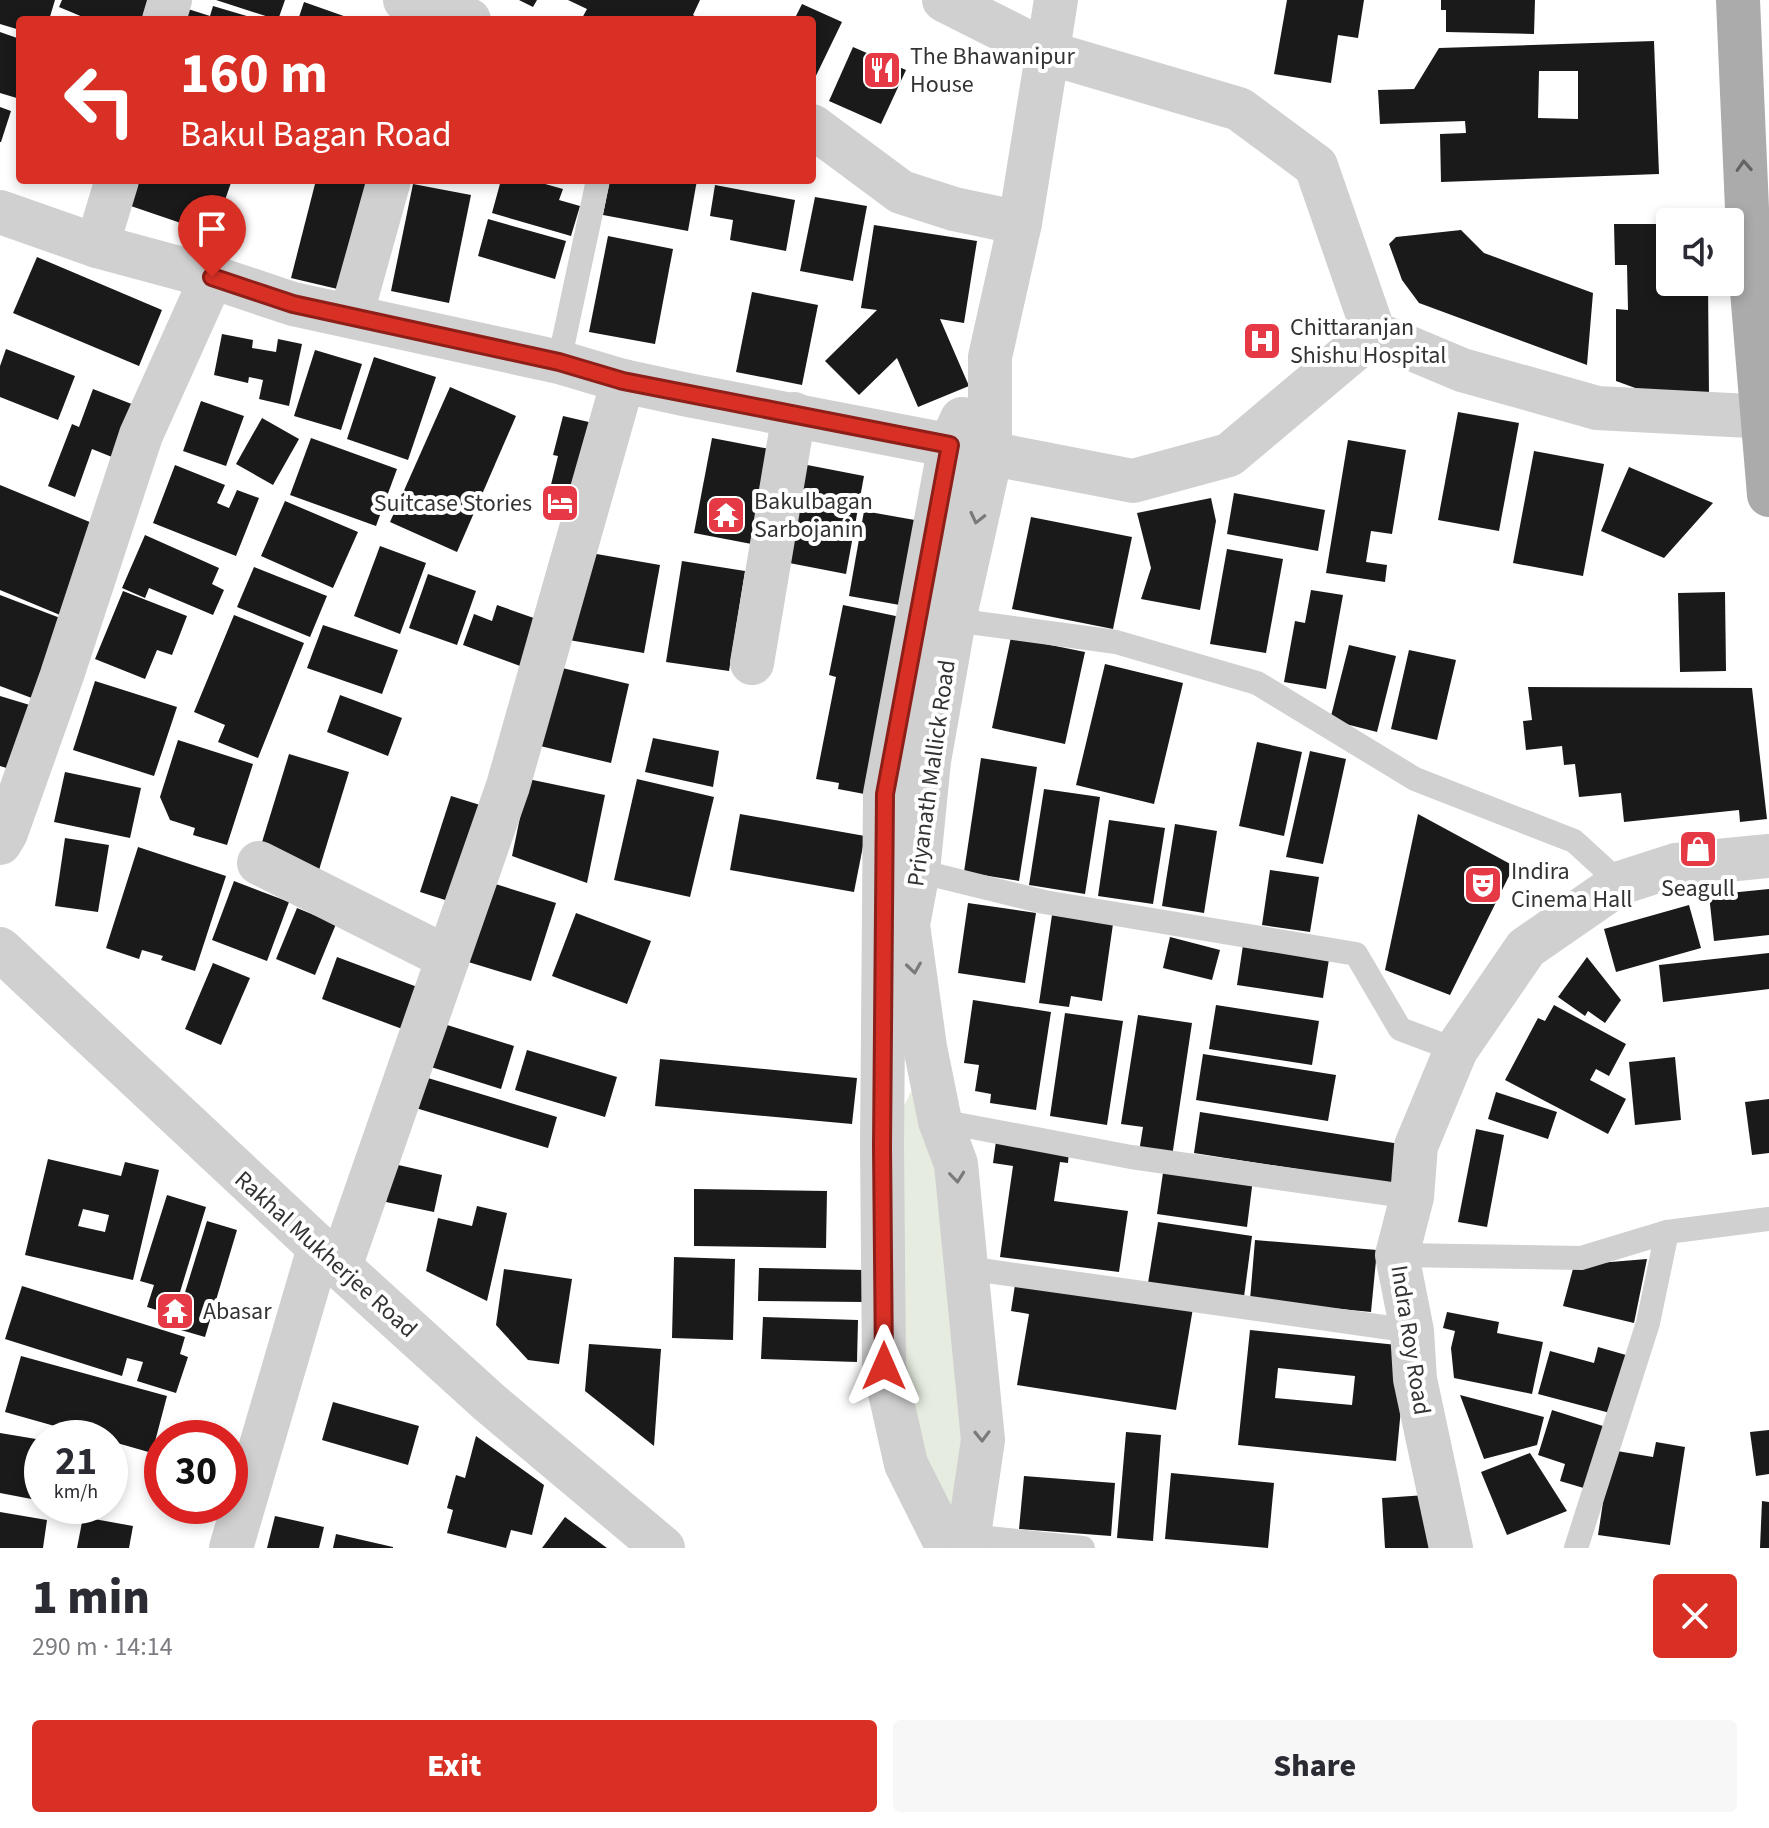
<!DOCTYPE html>
<meta charset="utf-8">
<style>
body{margin:0;font-family:"Source Sans 3",sans-serif;background:#f7f7f7;color:#2b2b33;height:100vh;display:flex;flex-direction:column;font-size:30px;white-space:nowrap}
*{box-sizing:border-box;margin:0}
p{font-size:26px;color:#7c7c81}
.icon{flex:none;width:44px;height:44px;fill:none;stroke:currentColor;stroke-width:2;stroke-linecap:round;stroke-linejoin:round}
.map{position:relative;height:1548px;overflow:hidden}
.side{display:flex;flex-direction:column;background:#fff;flex:1}
.side>*{flex:none}
.top-card{position:absolute;left:16px;top:16px;width:800px;height:168px;border-radius:8px;box-shadow:0 4px 12px #0003;background:#d93025;color:#fff;overflow:hidden}
.controls{position:absolute;left:1656px;top:208px;display:grid;gap:16px}
.controls a{display:grid;place-items:center;width:88px;height:88px;border-radius:8px;background:#fff;box-shadow:0 4px 12px #0003;font-size:40px}
.speed{position:absolute;left:24px;top:1420px;display:flex;gap:16px;font-size:40px;font-weight:700;text-align:center}
.speed>*{display:grid;place-content:center;width:104px;height:104px;border-radius:50%;background:#fff;box-shadow:0 4px 12px #0003;line-height:1}
.speed small{font-size:20px;font-weight:400}
.speed .limit{border:12px solid #d22;background:#fff;color:#111}
.pin{position:absolute;display:grid;place-items:center;width:68px;height:68px;color:#fff;margin:-82px -34px;border-radius:50% 50% 50% 0;rotate:-45deg;box-shadow:0 0 8px #0007}
.pin .icon{rotate:45deg}
.me{position:absolute;width:88px;margin:-44px;rotate:0deg;stroke-linejoin:round;filter:drop-shadow(0 0 6px #0008)}
.turn{display:flex;align-items:center;gap:28px;height:168px;padding:0 32px;font-size:36px}
.turn .icon{width:104px;height:104px;stroke-width:2.5}
.turn b{display:block;font-size:56px;line-height:68px}
.round{display:grid;place-items:center;flex:none;width:84px;height:84px;border-radius:8px;background:#f7f7f7}
.headline{display:flex;align-items:center;justify-content:space-between;height:136px;padding:0 32px}
h1{font-size:48px;font-weight:800;line-height:60px}
.primary-button{display:flex;gap:16px;margin-top:auto;padding:16px 32px}
.primary-button a{flex:1;height:92px;border-radius:8px;background:#d93025;color:#fff;font-size:32px;font-weight:800;line-height:92px;text-align:center}
.primary-button a+a{background:#f7f7f7;color:#2b2b33}
.map>svg:first-child{display:block}
</style>
<div class="map">
<svg width="1769" height="1548" viewBox="0 0 1769 1548">
<rect width="100%" height="100%" fill="#fff"/>
<polygon fill="#e6ecdf" points="916,1082 950,1172 973,1439 960,1534 908,1463 884,1145"/>
<g fill="#1a1a1a" fill-rule="evenodd">
<polygon points="0,0 55,0 49,20 20,20 20,30 0,24"/>
<polygon points="62,0 158,0 150,20 90,20 59,7"/>
<polygon points="216,0 285,0 278,20"/>
<polygon points="519,0 537,0 533,7"/>
<polygon points="568,0 700,0 693,15 696,17 694,20 581,20 587,9"/>
<polygon points="1287,0 1364,0 1358,38 1338,35 1331,83 1274,74"/>
<polygon points="1441,0 1535,0 1534,34 1446,32 1446,10 1441,10"/>
<polygon points="304,2 355,20 298,20"/>
<polygon points="802,4 842,22 812,84 812,20 794,20"/>
<polygon points="213,6 257,19 256,20 185,20 188,9 210,16"/>
<polygon points="0,32 20,39 20,99 0,93"/>
<path d="M1654 41 1659 174 1441 182 1440 134 1466 133 1465 121 1380 124 1378 90 1414 89 1439 48ZM1539 71H1578V119L1538 118Z"/>
<polygon points="853,47 906,70 881,124 829,101"/>
<polygon points="0,107 11,111 1,142 0,142"/>
<polygon points="133,180 232,180 213,234 125,204"/>
<polygon points="316,180 373,180 346,291 291,278"/>
<polygon points="501,180 531,180 563,189 559,200 580,206 571,236 492,213"/>
<polygon points="610,180 697,180 688,231 603,215"/>
<polygon points="413,184 471,195 449,303 391,291"/>
<polygon points="715,185 795,200 786,251 730,240 733,220 710,216"/>
<polygon points="815,197 867,206 853,281 800,271"/>
<polygon points="488,219 566,241 555,279 478,256"/>
<polygon points="1614,224 1670,224 1670,282 1708,282 1709,396 1660,397 1616,381 1616,309 1628,310 1627,265 1615,265"/>
<polygon points="874,225 977,241 964,323 940,319 969,386 918,407 897,358 859,395 825,361 877,310 861,308"/>
<polygon points="1461,230 1484,253 1593,293 1587,365 1419,303 1402,280 1389,244 1396,237"/>
<polygon points="608,236 673,249 655,344 589,332"/>
<polygon points="37,257 162,310 139,366 13,313"/>
<polygon points="752,292 818,305 802,385 736,372"/>
<polygon points="222,334 253,340 252,348 276,352 278,339 302,344 289,406 259,399 263,380 249,377 248,383 214,375"/>
<polygon points="6,349 75,376 58,420 0,397 0,366"/>
<polygon points="315,350 362,364 341,430 294,416"/>
<polygon points="374,357 436,377 408,460 347,439"/>
<polygon points="450,387 516,416 457,552 390,522"/>
<polygon points="93,389 142,408 122,461 92,449 75,497 48,486 72,424 79,427"/>
<polygon points="201,401 244,416 226,466 183,451"/>
<polygon points="1458,412 1519,423 1499,531 1438,520"/>
<polygon points="563,416 593,423 570,515 545,509 558,456 553,455"/>
<polygon points="262,418 299,439 273,485 236,464"/>
<polygon points="311,438 397,469 376,526 290,495"/>
<polygon points="712,438 780,451 762,546 694,533"/>
<polygon points="1348,440 1406,450 1392,534 1371,531 1366,562 1387,565 1385,582 1326,573"/>
<polygon points="1534,451 1604,464 1583,576 1513,563"/>
<polygon points="797,463 864,476 846,574 779,561"/>
<polygon points="175,465 225,485 217,503 229,508 237,490 259,498 236,556 153,523"/>
<polygon points="1629,467 1713,503 1664,558 1601,531"/>
<polygon points="0,485 97,525 60,615 0,590"/>
<polygon points="1234,493 1325,510 1318,551 1227,534"/>
<polygon points="1211,498 1216,521 1200,610 1141,599 1151,568 1137,513"/>
<polygon points="285,501 358,532 333,588 261,556"/>
<polygon points="864,511 926,522 911,607 849,596"/>
<polygon points="1031,517 1132,537 1113,629 1012,609"/>
<polygon points="145,535 219,568 212,584 224,590 213,615 149,588 145,598 122,588"/>
<polygon points="380,546 426,563 400,634 354,616"/>
<polygon points="1227,549 1283,559 1266,653 1210,644"/>
<polygon points="585,552 660,565 644,653 569,640"/>
<polygon points="682,561 745,571 729,671 666,662"/>
<polygon points="254,567 327,596 310,637 237,607"/>
<polygon points="428,574 476,591 457,645 409,628"/>
<polygon points="1311,590 1343,595 1326,689 1284,682 1295,621 1305,623"/>
<polygon points="123,591 187,616 172,655 157,650 145,679 95,659"/>
<polygon points="1725,592 1726,671 1680,672 1678,593"/>
<polygon points="0,595 68,621 37,700 0,686"/>
<polygon points="497,605 548,623 531,670 463,645 474,614 492,621"/>
<polygon points="843,605 910,619 875,796 838,789 839,783 816,779 836,677 829,675"/>
<polygon points="234,615 304,643 258,758 218,742 225,725 194,712"/>
<polygon points="323,625 398,650 382,694 307,668"/>
<polygon points="1011,637 1085,652 1065,744 992,728"/>
<polygon points="1349,645 1396,656 1377,732 1330,720"/>
<polygon points="1409,650 1456,660 1437,740 1391,729"/>
<polygon points="1105,664 1183,683 1154,804 1076,785"/>
<polygon points="554,666 629,684 611,763 536,745"/>
<polygon points="95,681 177,707 154,776 73,750"/>
<polygon points="1528,687 1752,688 1767,819 1740,822 1739,810 1624,822 1621,793 1579,797 1575,764 1564,765 1562,746 1526,750 1523,721 1532,720"/>
<polygon points="340,695 402,718 388,756 327,732"/>
<polygon points="0,696 33,706 13,770 0,766"/>
<polygon points="653,738 719,751 713,787 645,772"/>
<polygon points="178,740 253,764 227,845 193,835 195,828 170,820 160,797"/>
<polygon points="1257,742 1302,752 1284,836 1239,826"/>
<polygon points="1310,751 1346,759 1323,864 1286,857"/>
<polygon points="289,754 349,772 319,870 259,852"/>
<polygon points="981,758 1037,767 1019,881 964,872"/>
<polygon points="65,772 141,788 130,838 54,822"/>
<polygon points="528,779 605,795 587,883 512,856"/>
<polygon points="637,779 714,797 690,897 614,880"/>
<polygon points="1044,789 1100,797 1085,894 1029,885"/>
<polygon points="451,796 493,809 461,905 420,892"/>
<polygon points="740,814 865,836 854,892 730,870"/>
<polygon points="1418,814 1514,866 1450,995 1385,970"/>
<polygon points="1109,820 1165,828 1153,904 1098,896"/>
<polygon points="1175,824 1217,831 1204,913 1162,906"/>
<polygon points="65,838 109,845 98,912 55,906"/>
<polygon points="138,847 226,876 195,971 161,960 163,956 142,950 139,959 106,948"/>
<polygon points="1270,870 1319,877 1310,932 1262,925"/>
<polygon points="234,881 289,902 267,961 212,940"/>
<polygon points="489,882 556,903 531,981 465,961"/>
<polygon points="1769,889 1769,935 1714,941 1709,895"/>
<polygon points="968,903 1036,913 1025,983 958,973"/>
<polygon points="1689,905 1701,948 1616,972 1604,929"/>
<polygon points="297,908 336,924 315,975 276,959"/>
<polygon points="576,913 651,941 627,1004 552,976"/>
<polygon points="1052,915 1113,924 1102,1001 1071,996 1069,1007 1039,1003"/>
<polygon points="1170,937 1220,950 1212,980 1163,968"/>
<polygon points="1243,945 1329,959 1323,998 1237,985"/>
<polygon points="1769,953 1769,989 1663,1002 1659,965"/>
<polygon points="337,957 428,991 413,1033 322,999"/>
<polygon points="1587,957 1621,1000 1605,1023 1588,1011 1585,1016 1558,997"/>
<polygon points="213,963 250,978 221,1045 185,1029"/>
<polygon points="973,1000 1051,1012 1036,1110 990,1103 991,1094 975,1091 979,1065 964,1063"/>
<polygon points="1216,1005 1319,1021 1312,1065 1209,1049"/>
<polygon points="1554,1005 1626,1044 1609,1076 1596,1069 1590,1080 1626,1099 1608,1134 1505,1080 1538,1018 1545,1021"/>
<polygon points="1065,1013 1123,1021 1107,1125 1050,1116"/>
<polygon points="1138,1015 1192,1023 1172,1157 1139,1152 1143,1127 1121,1124"/>
<polygon points="444,1024 514,1046 501,1089 431,1067"/>
<polygon points="527,1050 617,1077 605,1117 515,1090"/>
<polygon points="1203,1054 1336,1075 1328,1121 1196,1100"/>
<polygon points="1675,1057 1681,1120 1635,1125 1629,1062"/>
<polygon points="660,1059 857,1078 852,1124 655,1106"/>
<polygon points="418,1075 557,1117 548,1148 409,1106"/>
<polygon points="1496,1092 1557,1112 1548,1139 1488,1119"/>
<polygon points="1769,1099 1769,1153 1752,1155 1745,1102"/>
<polygon points="1200,1112 1400,1144 1393,1184 1194,1153"/>
<polygon points="1476,1129 1504,1135 1487,1227 1458,1222"/>
<polygon points="996,1141 1069,1151 1068,1163 1060,1162 1054,1201 1128,1211 1119,1272 1000,1257 1013,1166 993,1163"/>
<path d="M48 1159 121 1176 125 1162 159 1170 133 1280 25 1255ZM83 1209 109 1215 105 1232 78 1226Z"/>
<polygon points="394,1164 442,1175 434,1212 386,1202"/>
<polygon points="1164,1166 1253,1179 1247,1227 1157,1214"/>
<polygon points="694,1189 827,1191 826,1248 694,1246"/>
<polygon points="167,1195 206,1207 173,1315 147,1307 154,1285 140,1281"/>
<polygon points="477,1206 507,1213 487,1301 426,1271 438,1218 472,1226"/>
<polygon points="207,1221 237,1230 205,1337 174,1328"/>
<polygon points="1158,1222 1252,1236 1244,1297 1148,1283"/>
<polygon points="1255,1240 1377,1250 1371,1312 1250,1300"/>
<polygon points="674,1257 735,1259 733,1340 672,1338"/>
<polygon points="1647,1259 1634,1323 1563,1306 1574,1265"/>
<polygon points="759,1268 865,1270 864,1302 758,1301"/>
<polygon points="504,1269 572,1279 559,1364 528,1360 496,1325"/>
<polygon points="1016,1278 1193,1308 1176,1410 1017,1385 1029,1314 1011,1311"/>
<polygon points="22,1286 185,1337 180,1354 188,1357 176,1393 137,1381 143,1362 127,1358 122,1376 5,1339"/>
<polygon points="1447,1312 1499,1322 1497,1333 1543,1342 1532,1394 1454,1378 1451,1348 1455,1331 1443,1328"/>
<polygon points="763,1317 858,1320 857,1362 761,1359"/>
<path d="M1250 1330 1407 1346 1396 1461 1238 1445ZM1278 1368 1355 1376 1352 1405 1275 1398Z"/>
<polygon points="589,1344 661,1349 654,1446 585,1391"/>
<polygon points="1598,1347 1626,1355 1610,1413 1538,1394 1550,1351 1594,1363"/>
<polygon points="21,1356 167,1396 152,1453 110,1441 110,1438 97,1438 5,1412"/>
<polygon points="1460,1395 1544,1417 1537,1445 1484,1459"/>
<polygon points="333,1402 419,1426 408,1465 322,1440"/>
<polygon points="1552,1410 1606,1427 1587,1489 1560,1481 1565,1464 1538,1455"/>
<polygon points="1769,1430 1769,1474 1756,1476 1750,1432"/>
<polygon points="1126,1432 1161,1435 1153,1541 1117,1538"/>
<polygon points="0,1433 42,1440 42,1501 0,1493"/>
<polygon points="476,1436 544,1485 532,1535 511,1530 506,1548 447,1533 453,1510 447,1508 456,1475 465,1478"/>
<polygon points="1656,1442 1685,1447 1670,1545 1598,1535 1611,1450 1653,1457"/>
<polygon points="1530,1453 1567,1511 1507,1535 1481,1472"/>
<polygon points="1171,1473 1274,1483 1268,1548 1165,1539"/>
<polygon points="1024,1476 1115,1483 1111,1536 1019,1529"/>
<polygon points="1426,1495 1429,1548 1385,1548 1382,1498"/>
<polygon points="1762,1501 1769,1502 1769,1548 1760,1548"/>
<polygon points="0,1512 47,1520 43,1548 0,1548"/>
<polygon points="275,1516 324,1527 319,1548 267,1548"/>
<polygon points="83,1517 133,1526 129,1548 77,1548"/>
<polygon points="565,1517 607,1548 542,1548"/>
<polygon points="336,1534 393,1547 393,1548 333,1548"/>
</g>
<g fill="none" stroke-linecap="round" stroke-linejoin="round">
<g stroke="#d0d0d0" stroke-width="24">
<polyline points="559,362 598,180"/>
<polyline points="954,620 1116,642 1257,683 1415,779 1574,841 1620,883"/>
<polyline points="918,871 1044,902 1356,954 1400,1029 1456,1050"/>
<polyline points="940,1121 1131,1157 1412,1197"/>
<polyline points="1397,1255 1581,1258 1667,1232 1769,1219"/>
<polyline points="966,1268 1412,1331"/>
<polyline points="969,1536 1083,1548"/>
<polyline points="1576,1548 1648,1323 1667,1232"/>
</g>
<g stroke="#d0d0d0" stroke-width="44">
<polyline points="405,0 469,20"/>
<polyline points="944,0 1049,53 1239,109 1316,166 1374,333 1462,370 1597,408 1769,417"/>
<polyline points="164,20 170,0"/>
<polyline points="812,126 901,192 954,209 1020,223"/>
<polyline points="0,212 97,246 212,277 293,304 559,362 623,381 688,395 1133,481 1229,455 1374,333"/>
<polyline points="97,246 117,180"/>
<polyline points="351,316 389,180"/>
<polyline points="752,663 794,414"/>
<polyline points="0,843 6,833 62,675 141,435 212,277"/>
<polyline points="259,863 448,958"/>
<polyline points="0,949 340,1267 490,1403 663,1548"/>
<polyline points="340,1267 508,786 623,381"/>
<polyline points="231,1548 319,1248"/>
<polyline points="948,1548 906,1464 884,1366 882,1146 885,794 950,445 962,419"/>
<polyline points="967,1548 983,1440 956,1164 940,1121 925,1047 908,925 918,871 929,761 954,620 986,477 990,451 990,357 1020,223 1056,0"/>
<polyline points="1451,1548 1415,1379 1412,1331 1397,1255 1412,1197 1416,1146 1456,1050 1526,948 1620,883 1676,865 1769,856"/>
</g>
<polyline stroke="#ababab" stroke-width="44" points="1738,0 1749,255 1769,495"/>
</g>
<defs><path id="oneway-chevron" d="M-2-3.5L2.5 0L-2 3.5" fill="none" stroke-width="1.6" stroke-linecap="round" stroke-linejoin="round" transform="scale(2)"/></defs>
<use stroke="#636363" href="#oneway-chevron" transform="translate(1744 166) rotate(-93)"/>
<g stroke="#7a7a7a">
<use href="#oneway-chevron" transform="translate(977 518) rotate(103)"/>
<use href="#oneway-chevron" transform="translate(914 968) rotate(82)"/>
<use href="#oneway-chevron" transform="translate(957 1177) rotate(84)"/>
<use href="#oneway-chevron" transform="translate(982 1436) rotate(89)"/>
</g>
<g fill="none" stroke-linecap="round" stroke-linejoin="round">
<defs>
<polyline id="route" points="212,277 293,304 559,362 623,381 950,445 885,794 882,1146 884,1366"/>
</defs>
<use href="#route" stroke="#8d1f18" stroke-width="20"/>
<use href="#route" stroke="#d93025" stroke-width="14"/>
</g>
<defs>
<symbol id="restaurant-square" viewBox="-11 -11 22 22"><rect x="-9" y="-9" width="18" height="18" rx="4" fill="#e63946" stroke="#fff"/><path d="M-5-6h1v4h1v-4h1v4h1v-4h1v5L-1.5 .5V6h-2V.5L-5-1ZM5-6V6H3V1.5H1.5Q1.5-4 5-6Z" fill="#fff"/></symbol>
<symbol id="hospital-square" viewBox="-11 -11 22 22"><rect x="-9" y="-9" width="18" height="18" rx="4" fill="#e63946" stroke="#fff"/><path d="M-5-5h3v3.5h4V-5h3V5h-3V1.5h-4V5h-3Z" fill="#fff"/></symbol>
<symbol id="hotel-square" viewBox="-11 -11 22 22"><rect x="-9" y="-9" width="18" height="18" rx="4" fill="#e63946" stroke="#fff"/><path d="M-6-4.5h1.5V1H6V5H4.5V3h-9V5H-6ZM-4 0a1.8 1.8 0 1 1 3.6 0ZM.5 0V-2.5h3Q6-2.5 6 0Z" fill="#fff"/></symbol>
<symbol id="temple-square" viewBox="-11 -11 22 22"><rect x="-9" y="-9" width="18" height="18" rx="4" fill="#e63946" stroke="#fff"/><path d="M0-6L5-2H3V0L6.5 2.5H4V6H1.5V3h-3V6H-4V2.5H-6.5L-3 0V-2H-5Z" fill="#fff"/></symbol>
<symbol id="shop-square" viewBox="-11 -11 22 22"><rect x="-9" y="-9" width="18" height="18" rx="4" fill="#e63946" stroke="#fff"/><path d="M-5-2.5h2.3a2.7 3.5 0 0 1 5.4 0H5L5.5 6h-11ZM-1.5-2.5h3a1.5 2.3 0 0 0-3 0Z" fill="#fff"/></symbol>
<symbol id="theatre-square" viewBox="-11 -11 22 22"><rect x="-9" y="-9" width="18" height="18" rx="4" fill="#e63946" stroke="#fff"/><path d="M-5-5.5Q0-4 5-5.5V0Q5 5 0 6Q-5 5-5 0ZM-3.3-2.5H-1v1.5H-3.3ZM1-2.5H3.3v1.5H1ZM-2.8 1Q0 5.5 2.8 1Z" fill="#fff"/></symbol>
</defs>
<g fill-rule="evenodd">
<use href="#restaurant-square" x="860" y="48" width="44" height="44"/>
<use href="#hospital-square" x="1240" y="319" width="44" height="44"/>
<use href="#hotel-square" x="538" y="481" width="44" height="44"/>
<use href="#temple-square" x="704" y="493" width="44" height="44"/>
<use href="#shop-square" x="1676" y="827" width="44" height="44"/>
<use href="#theatre-square" x="1461" y="863" width="44" height="44"/>
<use href="#temple-square" x="153" y="1289" width="44" height="44"/>
</g>
<g text-anchor="middle" stroke-width="8" stroke-linejoin="round" paint-order="stroke">
<g font-size="24" fill="#333" stroke="#fff" text-anchor="start">
<text x="910" y="64">The Bhawanipur<tspan x="910" dy="28">House</tspan></text>
<text x="1290" y="335">Chittaranjan<tspan x="1290" dy="28">Shishu Hospital</tspan></text>
<text x="754" y="509">Bakulbagan<tspan x="754" dy="28">Sarbojanin</tspan></text>
<text x="532" y="511" text-anchor="end">Suitcase Stories</text>
<text x="1511" y="879">Indira<tspan x="1511" dy="28">Cinema Hall</tspan></text>
<text x="1698" y="896" text-anchor="middle">Seagull</text>
<text x="203" y="1319">Abasar</text>
</g>
<g font-size="24" fill="#333" stroke="#fff">
<text transform="translate(931 773) rotate(-82)" y="8">Priyanath Mallick Road</text>
<text transform="translate(326 1254) rotate(42)" y="8">Rakhal Mukherjee Road</text>
<text transform="translate(1411 1340) rotate(81)" y="8">Indra Roy Road</text>
</g>
</g>
</svg>
<div class="controls">
<a><svg class="icon" aria-label="sound" viewBox="0 0 24 24"><path d="M4 9h4l5-4v14l-5-4H4zM17 9q2 3 0 6"/></svg></a>
</div>
<div class="speed"><div>21<small>km/h</small></div><div class="limit">30</div></div>
<div class="pin" style="left:212px;top:277px;background:#d93025"><svg class="icon" aria-label="arrive" viewBox="0 0 24 24"><path d="M6 21V4h12l-3 4 3 4H6"/></svg></div>
<svg class="me" style="left:884px;top:1366px" viewBox="-20 -20 40 40"><path d="M0-17L14 15 0 8-14 15z" fill="#d93025" stroke="#fff" stroke-width="4"/></svg>
<div class="top-card">
<div class="turn"><svg class="icon" aria-label="left" viewBox="0 0 24 24"><path d="M17 20v-9H6M10 6l-5 5 5 5"/></svg><div><b>160 m</b>Bakul Bagan Road</div></div>
</div>
</div>
<section class="side">
<div class="headline"><div><h1>1 min</h1><p>290 m · 14:14</p></div><a class="round" style="background:#d93025;color:#fff"><svg class="icon" aria-label="close" viewBox="0 0 24 24"><path d="M6 6l12 12M18 6L6 18"/></svg></a></div>
<div class="primary-button"><a>Exit</a><a>Share</a></div>
</section>
